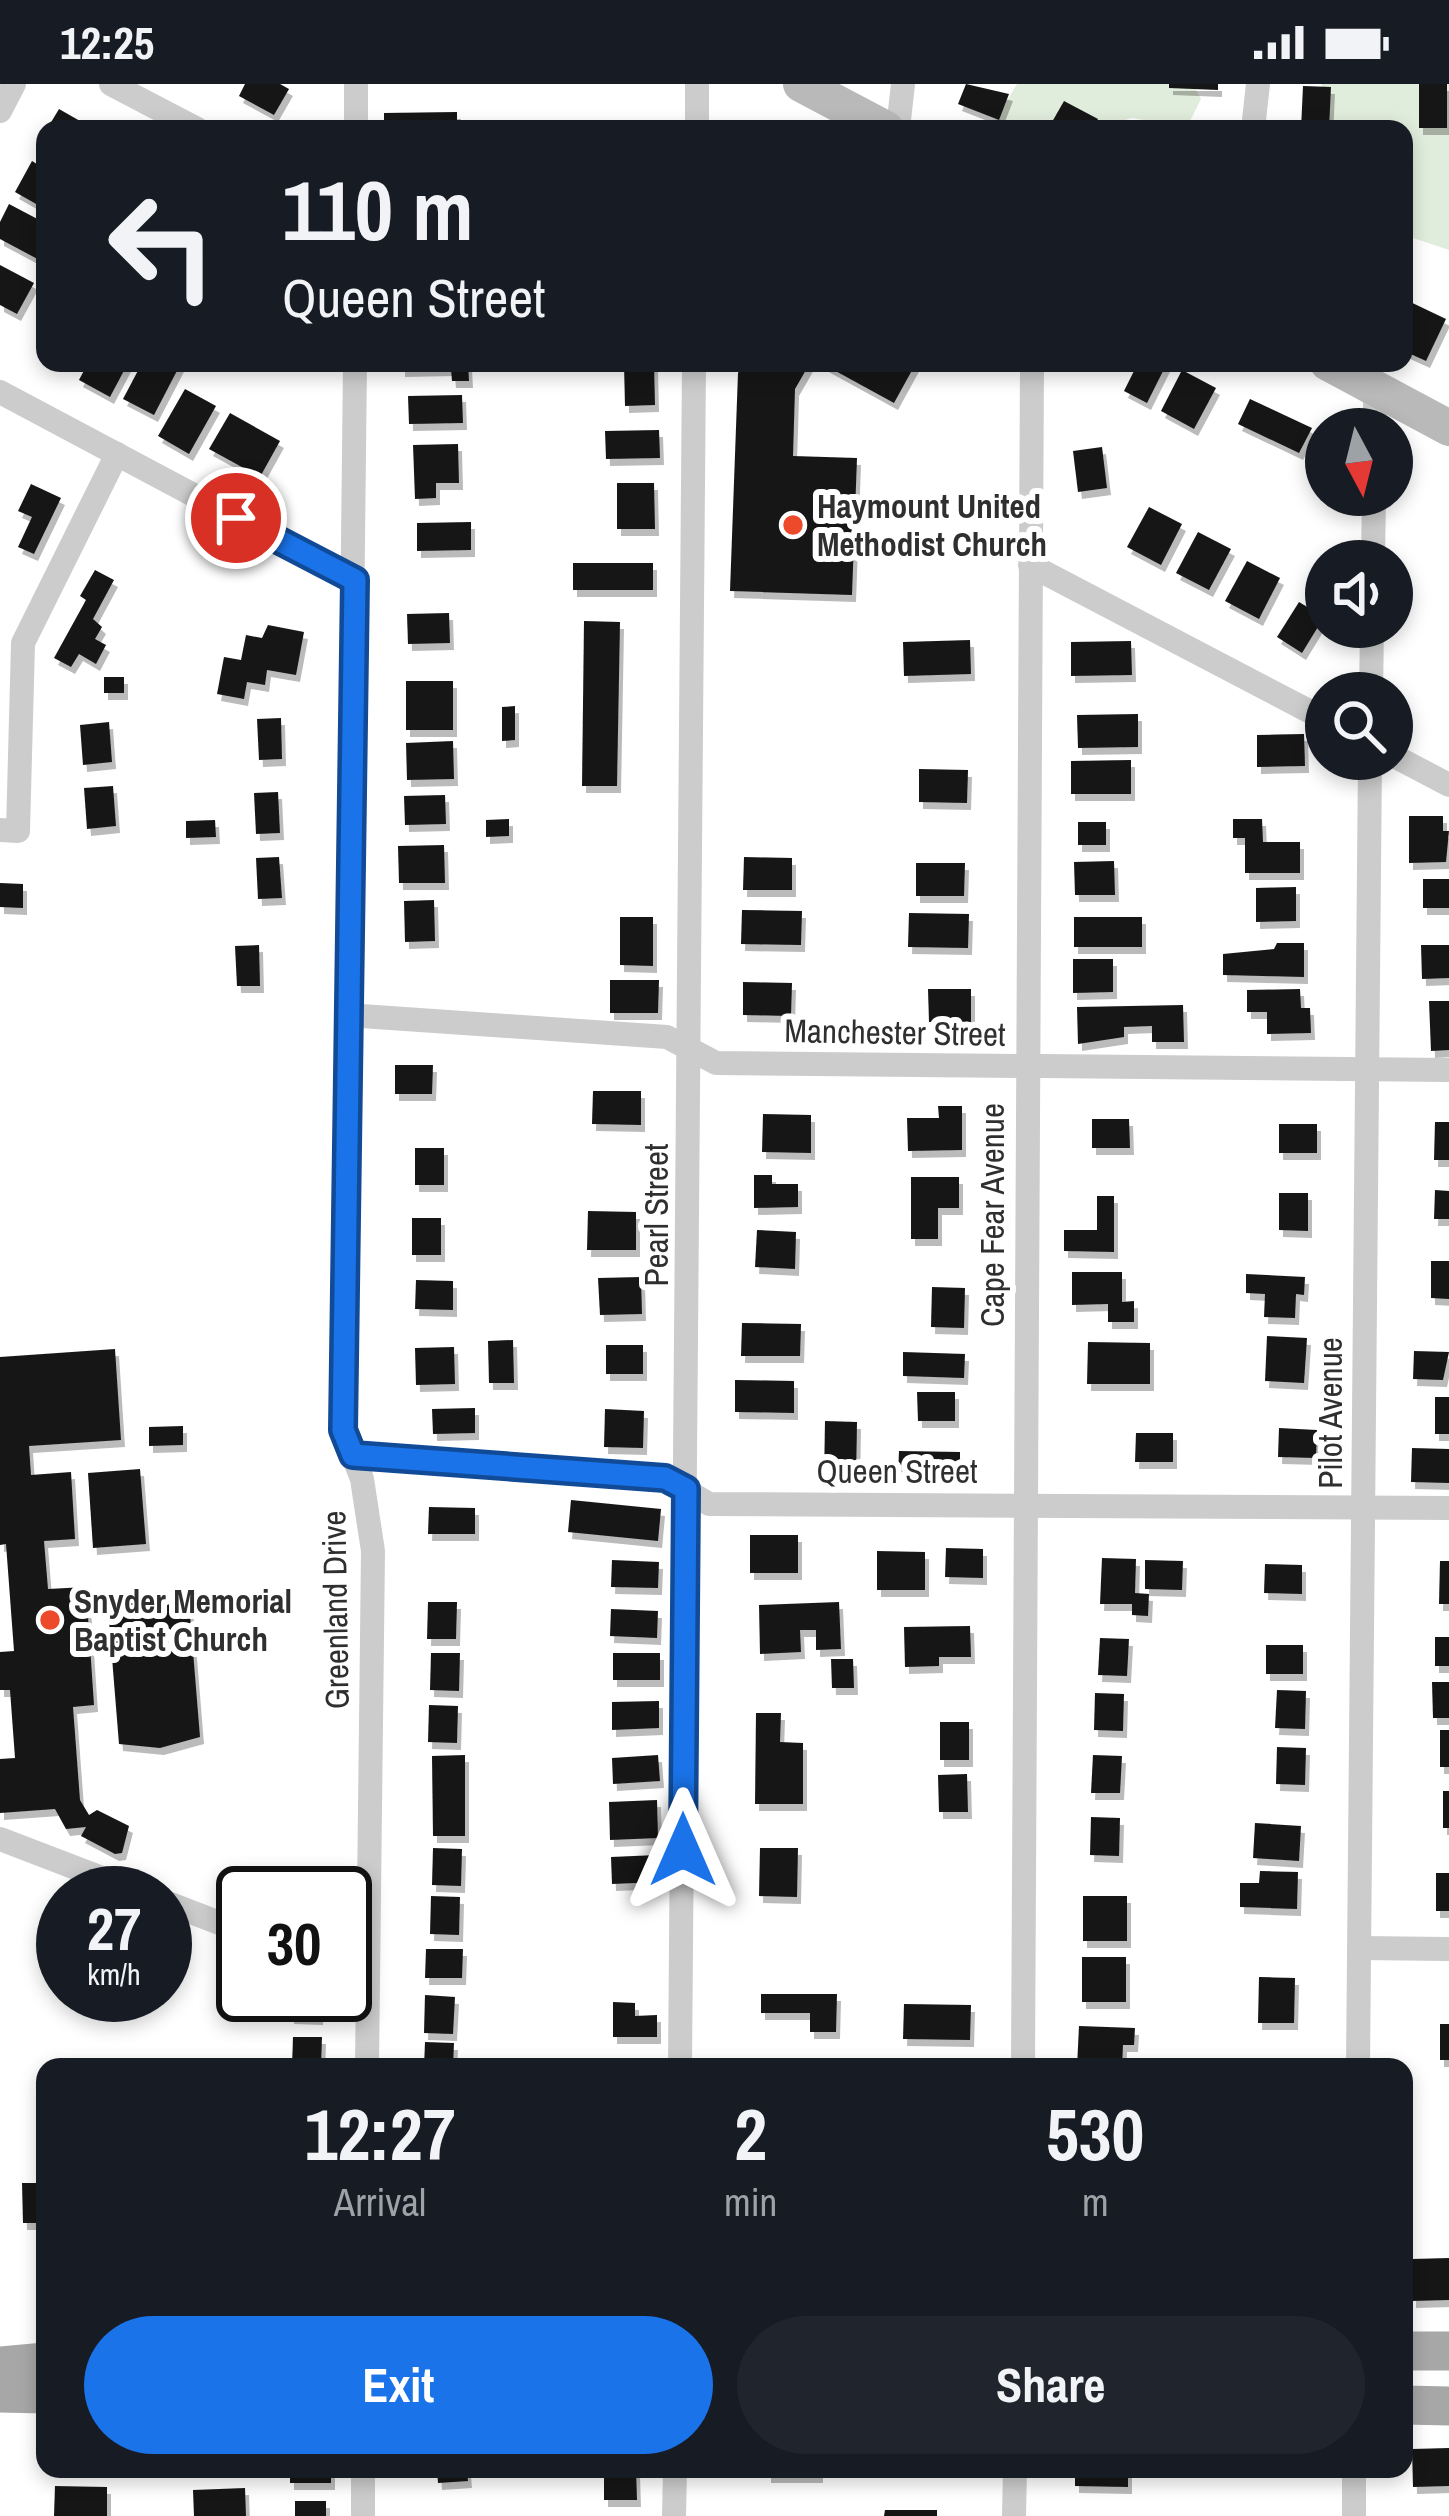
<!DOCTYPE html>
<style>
body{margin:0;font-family:"Archivo Narrow",sans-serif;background:#20242c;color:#f1f3f6;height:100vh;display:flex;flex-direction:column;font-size:45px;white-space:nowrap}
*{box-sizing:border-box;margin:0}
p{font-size:39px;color:#9ea1a6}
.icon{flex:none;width:66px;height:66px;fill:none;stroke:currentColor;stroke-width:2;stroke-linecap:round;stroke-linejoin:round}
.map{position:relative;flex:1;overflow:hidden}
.details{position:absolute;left:36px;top:1974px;width:1377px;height:420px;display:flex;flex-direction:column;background:#171b24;border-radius:24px;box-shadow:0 6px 18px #0003}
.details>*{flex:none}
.guide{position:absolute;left:36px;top:36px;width:1377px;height:252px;border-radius:24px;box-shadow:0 6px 18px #0003;background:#171b24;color:#f1f3f6;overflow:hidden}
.needle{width:78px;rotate:173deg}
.fabs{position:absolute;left:1305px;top:324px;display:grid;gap:24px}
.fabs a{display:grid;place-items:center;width:108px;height:108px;border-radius:50%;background:#171b24;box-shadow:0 6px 18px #0003;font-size:60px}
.speed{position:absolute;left:36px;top:1782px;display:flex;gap:24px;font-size:60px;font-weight:700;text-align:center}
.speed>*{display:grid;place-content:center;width:156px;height:156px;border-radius:50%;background:#171b24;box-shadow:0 6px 18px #0003;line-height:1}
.speed small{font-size:30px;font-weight:400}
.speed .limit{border:6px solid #111;border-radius:18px;background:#fff;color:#111}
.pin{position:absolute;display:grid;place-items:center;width:102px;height:102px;color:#fff;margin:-51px;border:6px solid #fff;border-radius:50%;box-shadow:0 3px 12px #0007}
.me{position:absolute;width:132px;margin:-66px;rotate:0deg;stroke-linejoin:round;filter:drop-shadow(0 0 9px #0008)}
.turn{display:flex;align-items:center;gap:42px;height:252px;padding:0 48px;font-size:54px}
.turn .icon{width:156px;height:156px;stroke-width:2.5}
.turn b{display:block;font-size:84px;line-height:102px}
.eta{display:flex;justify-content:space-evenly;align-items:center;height:204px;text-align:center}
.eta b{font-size:72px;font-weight:800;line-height:84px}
.action{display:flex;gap:24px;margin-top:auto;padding:24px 48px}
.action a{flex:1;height:138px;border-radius:72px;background:#1a73e8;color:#fff;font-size:48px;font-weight:800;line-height:138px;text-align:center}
.action a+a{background:#20242c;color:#f1f3f6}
.status{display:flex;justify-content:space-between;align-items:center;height:84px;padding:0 60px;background:#171b24;direction:ltr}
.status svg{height:33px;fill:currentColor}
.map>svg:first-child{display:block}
</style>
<div class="status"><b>12:25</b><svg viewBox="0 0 49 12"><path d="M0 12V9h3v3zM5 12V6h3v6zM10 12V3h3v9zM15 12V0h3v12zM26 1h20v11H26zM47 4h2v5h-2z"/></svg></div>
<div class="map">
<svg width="1449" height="2432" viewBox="0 0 1449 2432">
<defs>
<filter id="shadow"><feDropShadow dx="4" dy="7" stdDeviation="0" flood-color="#0004"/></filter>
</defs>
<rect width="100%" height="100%" fill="#fff"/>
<g fill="#e1eddc">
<polygon points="1017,0 1193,0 1201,15 1187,43 1132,34 1092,45 990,45"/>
<polygon points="1322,0 1449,0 1449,166 1404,151 1404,45 1308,45"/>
</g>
<g fill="#161616" filter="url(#shadow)">
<polygon points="245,0 280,0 289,5 274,31 239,12"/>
<polygon points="966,0 1009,10 999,36 958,20"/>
<polygon points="1169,0 1218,0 1218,6 1169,4"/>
<rect x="1419" y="0" width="28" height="44"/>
<polygon points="1303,2 1331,3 1329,45 1301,45"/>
<polygon points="1064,17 1098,35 1093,45 1048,45"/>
<polygon points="59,25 94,45 47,45"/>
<polygon points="457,28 457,45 384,45 384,29"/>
<polygon points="32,77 45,85 45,125 15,108"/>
<polygon points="9,120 45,139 45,179 0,155 0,138"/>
<polygon points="0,181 34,199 17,230 0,221"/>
<polygon points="1404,215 1446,235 1426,277 1404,267"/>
<polygon points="88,279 128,279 110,313 79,296"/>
<polygon points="142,279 181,279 154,331 123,315"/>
<polygon points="401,279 468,279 469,297 452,297 451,285 401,286"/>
<polygon points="744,279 810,279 795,305 793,372 857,374 852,511 730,507 738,289"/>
<polygon points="821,279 916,279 894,319"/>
<polygon points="1138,279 1167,279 1147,319 1124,307"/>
<polygon points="624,280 654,280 655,321 625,322"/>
<polygon points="1182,286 1216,304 1194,345 1161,327"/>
<polygon points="185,305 216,322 189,370 158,352"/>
<polygon points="462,311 463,339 409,340 408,312"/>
<polygon points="1250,315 1312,344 1299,369 1238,340"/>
<polygon points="230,329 280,357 260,393 209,365"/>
<polygon points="659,346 660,374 606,375 605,347"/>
<polygon points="458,360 459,399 436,399 436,414 415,415 413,361"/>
<polygon points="1102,363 1107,404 1078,408 1073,367"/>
<polygon points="617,399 654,399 655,445 617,445"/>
<polygon points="31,400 61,414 34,470 18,463 32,433 18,427"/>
<polygon points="1149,423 1182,440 1161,481 1127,463"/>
<polygon points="471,438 471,466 417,467 417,439"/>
<polygon points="1198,448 1231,465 1209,506 1176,489"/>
<polygon points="1247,477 1280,494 1259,535 1225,517"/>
<rect x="573" y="479" width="80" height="27"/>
<polygon points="95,486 114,496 93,535 102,543 95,555 106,561 96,580 79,570 71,583 54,574 86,516 80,512"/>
<polygon points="1299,518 1324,533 1302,569 1277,553"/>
<polygon points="449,529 450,559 408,560 407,530"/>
<polygon points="584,537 620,538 617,702 582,702"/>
<polygon points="268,541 304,548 296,591 267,586 265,601 247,598 244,615 217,610 224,573 241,576 246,551 262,554"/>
<polygon points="970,556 971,590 904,592 903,558"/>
<polygon points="1131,557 1132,591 1071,592 1071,558"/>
<rect x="104" y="593" width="20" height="16"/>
<rect x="406" y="597" width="47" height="49"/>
<polygon points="515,622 515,656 502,657 502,623"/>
<polygon points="1138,630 1138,663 1078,664 1077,631"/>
<polygon points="281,634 282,675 259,676 257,635"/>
<polygon points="109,638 112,678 83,681 80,641"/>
<polygon points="1304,650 1305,682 1257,683 1257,651"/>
<polygon points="453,657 454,695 407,696 406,659"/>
<polygon points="1131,676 1131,710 1071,710 1071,677"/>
<polygon points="919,685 968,686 967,719 919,718"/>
<polygon points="113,702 116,742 87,745 84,704"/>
<polygon points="278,708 280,749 256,750 254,709"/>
<polygon points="445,711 446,740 405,741 404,712"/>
<polygon points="1409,732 1443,732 1443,747 1449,747 1446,778 1409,779"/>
<polygon points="509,735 509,752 486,753 486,736"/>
<polygon points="1233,735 1262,735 1263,758 1300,758 1300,789 1245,789 1245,754 1233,754"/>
<polygon points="215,736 216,753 186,754 186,737"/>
<rect x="1078" y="738" width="28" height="23"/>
<polygon points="444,761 445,799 399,799 398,762"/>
<polygon points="279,773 282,814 258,815 256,774"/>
<polygon points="744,773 792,774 792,806 743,806"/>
<polygon points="1114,777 1115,811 1075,811 1074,778"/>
<polygon points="916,779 965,779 964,812 916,812"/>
<rect x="1423" y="795" width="26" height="29"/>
<polygon points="0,799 23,800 23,824 0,823"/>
<polygon points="1296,803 1296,837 1256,838 1256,804"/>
<polygon points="434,816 435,857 405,858 404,817"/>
<polygon points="742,826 802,827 801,861 741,860"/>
<polygon points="909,829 969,830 968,864 908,863"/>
<polygon points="620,833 653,833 653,882 620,881"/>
<rect x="1074" y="833" width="68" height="30"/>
<polygon points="1277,859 1304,859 1304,893 1223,891 1223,870 1274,865"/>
<polygon points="259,861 260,902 237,902 235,862"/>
<polygon points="1421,861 1449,861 1449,894 1422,895"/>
<polygon points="1073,875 1113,875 1113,908 1073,909"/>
<polygon points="610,896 659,896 658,929 610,929"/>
<polygon points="743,898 792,899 791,932 743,931"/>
<polygon points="928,905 971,905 971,938 929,938"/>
<polygon points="1300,905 1301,924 1310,924 1311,949 1267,950 1267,928 1247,928 1247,906"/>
<polygon points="1429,917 1449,917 1449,966 1431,967"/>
<polygon points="1183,921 1184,958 1152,958 1152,942 1124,943 1124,953 1078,960 1077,923"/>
<polygon points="395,981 433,981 432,1010 395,1010"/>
<polygon points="593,1007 641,1007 641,1041 592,1040"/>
<polygon points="938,1022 962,1022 962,1066 908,1067 907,1034 939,1034"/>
<polygon points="763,1030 811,1031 811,1069 762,1068"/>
<polygon points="1092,1035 1129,1035 1130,1064 1092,1064"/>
<polygon points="1435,1038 1449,1038 1449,1076 1434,1076"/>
<rect x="1279" y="1040" width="38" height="29"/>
<rect x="415" y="1064" width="29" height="37"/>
<polygon points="754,1091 772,1091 772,1100 798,1100 798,1123 754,1124"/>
<polygon points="911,1093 959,1093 959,1124 938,1124 938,1155 911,1155"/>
<polygon points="1435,1106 1449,1107 1449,1135 1434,1135"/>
<polygon points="1279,1109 1308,1109 1308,1147 1279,1146"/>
<polygon points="1097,1112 1114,1112 1114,1168 1064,1167 1064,1146 1097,1146"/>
<polygon points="588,1127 636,1128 636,1166 587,1166"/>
<rect x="412" y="1134" width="29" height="37"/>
<polygon points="757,1146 796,1148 795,1185 755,1183"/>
<polygon points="1431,1177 1449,1177 1449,1215 1431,1214"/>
<polygon points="1072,1188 1122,1188 1122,1218 1134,1217 1134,1238 1108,1238 1108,1220 1072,1221"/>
<polygon points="1246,1190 1305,1193 1304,1211 1296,1210 1295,1234 1264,1233 1265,1210 1246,1209"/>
<polygon points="641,1193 642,1230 600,1231 598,1194"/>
<polygon points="416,1196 453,1197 453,1226 415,1225"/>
<polygon points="932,1203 965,1204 964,1244 931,1243"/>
<polygon points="742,1239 801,1240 800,1272 741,1272"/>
<polygon points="1267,1252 1307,1254 1304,1299 1265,1297"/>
<polygon points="513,1256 514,1299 489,1299 488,1257"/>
<polygon points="1088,1258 1150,1259 1150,1300 1087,1300"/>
<rect x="606" y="1261" width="37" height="29"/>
<polygon points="454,1263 455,1300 416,1301 415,1264"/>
<polygon points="115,1265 121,1356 29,1362 31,1391 71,1388 75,1455 44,1457 48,1505 86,1503 94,1621 73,1623 80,1716 89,1731 97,1726 129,1742 122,1769 115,1770 81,1752 86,1743 66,1745 55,1725 0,1729 0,1675 15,1674 10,1606 0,1606 0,1568 14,1567 6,1460 0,1461 0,1273"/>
<polygon points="1414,1267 1449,1268 1443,1296 1413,1295"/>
<polygon points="903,1268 965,1270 964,1294 903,1292"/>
<polygon points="735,1296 794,1297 794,1329 735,1328"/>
<polygon points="917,1308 955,1308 955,1337 918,1337"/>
<rect x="1435" y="1313" width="14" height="37"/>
<polygon points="475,1324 475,1349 433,1350 432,1325"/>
<polygon points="605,1325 644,1327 643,1364 604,1363"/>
<polygon points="825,1337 857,1338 856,1397 824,1396"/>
<polygon points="183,1342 183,1361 149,1362 149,1343"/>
<polygon points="1279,1344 1317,1346 1316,1374 1278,1373"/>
<polygon points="1136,1349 1173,1349 1173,1378 1135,1378"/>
<polygon points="1412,1364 1449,1365 1449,1399 1411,1398"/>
<polygon points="899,1367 960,1368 960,1393 898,1391"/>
<polygon points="140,1385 146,1460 93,1464 88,1389"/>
<polygon points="571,1416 661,1425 658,1457 568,1448"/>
<polygon points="429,1423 475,1424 475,1450 428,1450"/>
<rect x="750" y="1451" width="48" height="38"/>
<polygon points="946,1464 983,1465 983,1494 945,1493"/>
<polygon points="877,1467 925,1468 925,1506 877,1506"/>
<polygon points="1102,1474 1136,1475 1135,1509 1149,1510 1148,1532 1132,1531 1132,1520 1100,1520"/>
<polygon points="612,1476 659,1478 658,1504 611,1503"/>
<polygon points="1145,1476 1183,1477 1182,1506 1145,1505"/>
<polygon points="1440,1477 1449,1477 1449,1520 1439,1520"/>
<polygon points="1265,1480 1302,1481 1302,1510 1264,1509"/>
<polygon points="188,1506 200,1653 160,1664 119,1660 107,1512"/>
<polygon points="428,1518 457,1518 456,1555 427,1555"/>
<polygon points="839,1518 841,1565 816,1566 816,1546 800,1546 801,1568 760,1570 759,1521"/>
<polygon points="611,1525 658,1527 657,1554 610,1552"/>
<polygon points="970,1542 971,1573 939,1573 939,1582 905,1583 904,1543"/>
<rect x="1435" y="1553" width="14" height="29"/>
<polygon points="1100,1554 1129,1555 1127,1592 1098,1591"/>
<rect x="1266" y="1561" width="37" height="29"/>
<polygon points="431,1569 460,1569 459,1607 430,1606"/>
<rect x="613" y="1569" width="47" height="27"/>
<polygon points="831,1575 853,1575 854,1604 832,1604"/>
<polygon points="1432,1598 1449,1598 1449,1634 1433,1634"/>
<polygon points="1277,1606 1306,1607 1305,1645 1275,1644"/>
<polygon points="1095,1609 1124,1610 1123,1647 1094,1646"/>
<polygon points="659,1617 659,1644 612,1646 612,1618"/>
<polygon points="429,1621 458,1622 457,1659 428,1658"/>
<polygon points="756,1629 781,1629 780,1658 803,1659 803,1720 755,1720"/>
<rect x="940" y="1638" width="29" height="38"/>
<rect x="1440" y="1646" width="9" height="37"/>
<polygon points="1277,1663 1306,1664 1305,1701 1276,1700"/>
<polygon points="465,1671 465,1752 433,1752 432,1672"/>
<polygon points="658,1671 660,1697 613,1700 612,1674"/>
<polygon points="1093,1671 1122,1672 1120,1709 1091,1709"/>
<polygon points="967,1690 968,1728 939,1728 938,1691"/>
<rect x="1443" y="1707" width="6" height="37"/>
<polygon points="657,1716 658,1754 610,1756 609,1718"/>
<polygon points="1091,1733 1120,1734 1119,1772 1090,1771"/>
<polygon points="1255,1739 1301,1742 1299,1777 1253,1774"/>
<polygon points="433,1764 462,1765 461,1802 432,1801"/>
<polygon points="760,1764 798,1764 797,1813 759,1812"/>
<polygon points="657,1771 659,1798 612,1800 611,1773"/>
<polygon points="1260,1787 1298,1788 1297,1825 1240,1823 1240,1799 1259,1799"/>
<rect x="1436" y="1789" width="13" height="38"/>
<polygon points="431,1812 460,1813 459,1851 430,1850"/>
<rect x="1083" y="1812" width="44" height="45"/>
<polygon points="426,1865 463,1865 462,1894 425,1894"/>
<rect x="1082" y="1873" width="44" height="45"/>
<polygon points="1259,1893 1295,1894 1294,1939 1258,1939"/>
<polygon points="761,1910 837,1910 836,1948 810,1948 810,1929 761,1929"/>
<polygon points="291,1911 320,1911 319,1934 290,1933"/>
<polygon points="425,1911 455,1913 453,1950 424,1949"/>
<polygon points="613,1918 635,1919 635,1932 657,1931 657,1953 613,1953"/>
<polygon points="904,1920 971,1921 970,1956 903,1955"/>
<rect x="1440" y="1940" width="9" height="36"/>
<polygon points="1079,1942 1135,1944 1134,1961 1123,1961 1122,1983 1077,1983"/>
<polygon points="293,1953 322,1953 321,1983 292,1983"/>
<polygon points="425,1958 454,1959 453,1983 424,1983"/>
<polygon points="22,2099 45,2099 45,2139 23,2139"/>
<polygon points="1449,2174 1449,2216 1412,2217 1412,2175"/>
<polygon points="1449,2364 1449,2402 1413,2403 1412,2365"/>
<rect x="290" y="2385" width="41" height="14"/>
<polygon points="437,2385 467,2385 468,2397 438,2399"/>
<polygon points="604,2385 636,2385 637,2416 604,2416"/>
<rect x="767" y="2385" width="52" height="7"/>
<polygon points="1075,2385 1128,2385 1128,2403 1075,2402"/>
<polygon points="55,2402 107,2403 107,2432 54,2432"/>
<polygon points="245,2404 246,2432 194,2432 193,2406"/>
<rect x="295" y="2417" width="31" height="15"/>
<polygon points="885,2426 937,2426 937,2432 884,2432"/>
</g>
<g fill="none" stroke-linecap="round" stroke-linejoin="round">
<g stroke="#ccc" stroke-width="24">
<polyline points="111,0 197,45"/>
<polyline points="356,0 356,45"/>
<polyline points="0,27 14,0"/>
<polyline points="697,45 697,0"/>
<polyline points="898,45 903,0"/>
<polyline points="1253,45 1258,0"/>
<polyline points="355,279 343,1346 362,1395 373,1467 367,1983"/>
<polyline points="0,308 355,497"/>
<polyline points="1375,345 1375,304"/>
<polyline points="1373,477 1374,411"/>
<polyline points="1030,481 1326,636"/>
<polyline points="1371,609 1372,543"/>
<polyline points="1392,671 1449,701"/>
<polyline points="0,746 18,747 23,559 117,370"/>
<polyline points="347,931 667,953 716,979 1449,986"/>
<polyline points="353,1371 665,1394 709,1420 1449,1424"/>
<polyline points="0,1755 141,1809"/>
<polyline points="165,1818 243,1848"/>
<polyline points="1359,1864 1449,1865"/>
<polyline points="680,1983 694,279"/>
<polyline points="1023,1983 1032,279"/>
<polyline points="1358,1983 1370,675"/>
<polyline points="363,2432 363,2385"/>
<polyline points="674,2432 675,2385"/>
<polyline points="1014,2432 1015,2385"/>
<polyline points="1354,2432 1354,2385"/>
</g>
<g stroke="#b9b9b9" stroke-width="36">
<polyline points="801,0 886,45"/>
<polyline points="1328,279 1449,344"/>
</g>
<g stroke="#a7a7a7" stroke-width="39">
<polyline points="1404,2267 1449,2267"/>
<polyline points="0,2282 45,2278"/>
<polyline points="0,2309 45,2310"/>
<polyline points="1404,2321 1449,2322"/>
</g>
</g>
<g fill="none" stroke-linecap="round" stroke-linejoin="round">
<defs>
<polyline id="route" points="236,434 355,496 343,1346 353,1371 665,1394 686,1405 683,1766"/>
</defs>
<use href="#route" stroke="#114b97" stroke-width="30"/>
<use href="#route" stroke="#1a73e8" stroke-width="21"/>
</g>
<g fill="#ec4a2a" stroke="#fff" stroke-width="4.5">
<circle cx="793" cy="441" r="12"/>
<circle cx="50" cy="1536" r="12"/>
</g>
<g text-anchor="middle" stroke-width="12" stroke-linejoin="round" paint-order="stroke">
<g font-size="33" font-weight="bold" fill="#2f2f2f" stroke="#fff" text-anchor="start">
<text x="817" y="434">Haymount United<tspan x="817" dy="38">Methodist Church</tspan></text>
<text x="74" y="1529">Snyder Memorial<tspan x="74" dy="38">Baptist Church</tspan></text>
</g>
<g font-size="33" fill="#2f2f2f" stroke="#fff">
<text transform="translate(895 948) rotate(1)" y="12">Manchester Street</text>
<text transform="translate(656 1131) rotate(-90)" y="12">Pearl Street</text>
<text transform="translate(992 1131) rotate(-90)" y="12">Cape Fear Avenue</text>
<text transform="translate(1330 1329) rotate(-90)" y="12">Pilot Avenue</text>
<text x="897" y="1399">Queen Street</text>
<text transform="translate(335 1526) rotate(-91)" y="12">Greenland Drive</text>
</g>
</g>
</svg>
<div class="fabs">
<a><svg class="needle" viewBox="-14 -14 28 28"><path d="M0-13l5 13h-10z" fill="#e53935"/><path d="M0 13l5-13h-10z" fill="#9ea1a6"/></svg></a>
<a><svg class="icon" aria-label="sound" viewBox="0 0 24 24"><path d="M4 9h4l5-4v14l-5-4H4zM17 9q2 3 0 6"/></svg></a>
<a><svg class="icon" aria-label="search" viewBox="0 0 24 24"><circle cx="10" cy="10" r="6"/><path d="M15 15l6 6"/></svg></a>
</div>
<div class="speed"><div>27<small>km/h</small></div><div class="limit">30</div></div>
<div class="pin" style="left:236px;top:434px;background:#d93025"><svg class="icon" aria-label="arrive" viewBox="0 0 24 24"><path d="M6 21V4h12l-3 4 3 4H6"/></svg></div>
<svg class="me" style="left:683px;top:1766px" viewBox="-20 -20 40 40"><path d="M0-17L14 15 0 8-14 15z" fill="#1a73e8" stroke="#fff" stroke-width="4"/></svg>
<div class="guide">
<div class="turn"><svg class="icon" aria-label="left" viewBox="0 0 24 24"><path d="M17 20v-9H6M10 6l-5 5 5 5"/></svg><div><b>110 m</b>Queen Street</div></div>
</div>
<section class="details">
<div class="eta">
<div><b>12:27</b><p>Arrival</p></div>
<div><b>2</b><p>min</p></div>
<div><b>530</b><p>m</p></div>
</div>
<div class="action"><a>Exit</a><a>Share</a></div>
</section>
</div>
